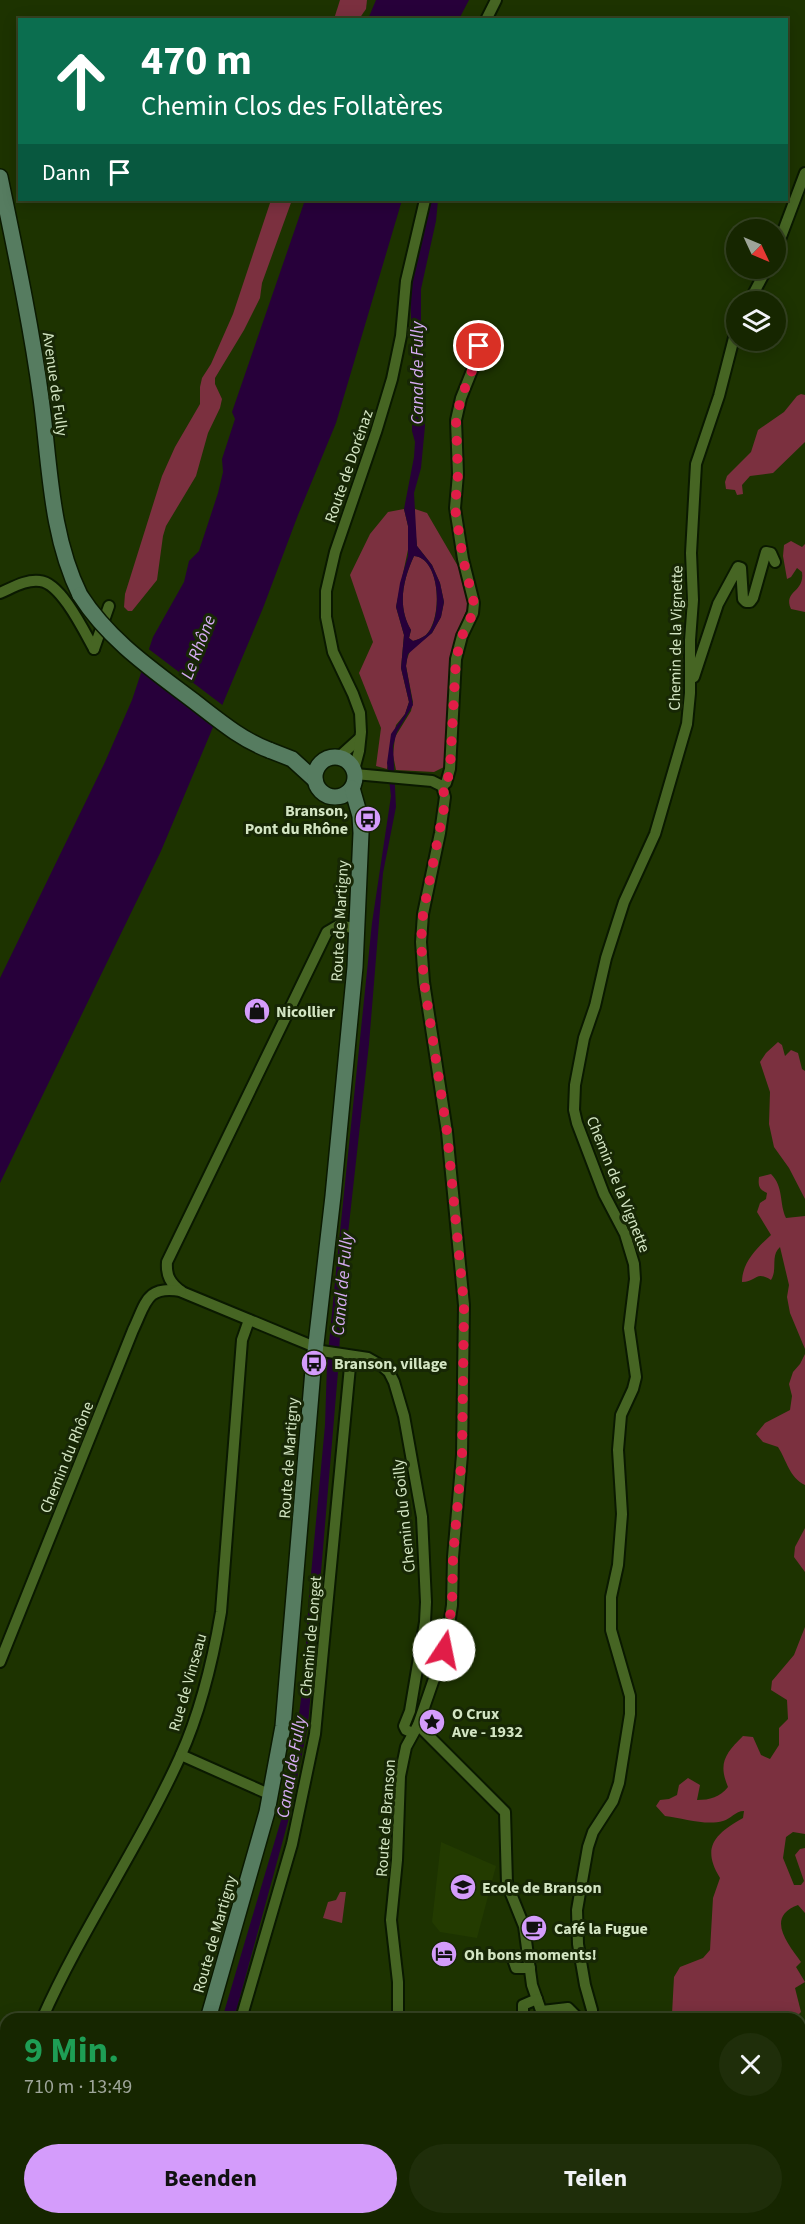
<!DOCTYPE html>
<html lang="de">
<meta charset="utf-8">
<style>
body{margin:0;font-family:"Source Sans 3",sans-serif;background:#1f2e0a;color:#f1f3f6;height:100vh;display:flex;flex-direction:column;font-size:22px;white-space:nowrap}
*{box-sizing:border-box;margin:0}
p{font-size:20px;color:#9ea599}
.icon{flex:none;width:33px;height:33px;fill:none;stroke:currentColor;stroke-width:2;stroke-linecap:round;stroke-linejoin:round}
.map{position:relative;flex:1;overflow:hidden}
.sheet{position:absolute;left:0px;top:2013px;width:806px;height:212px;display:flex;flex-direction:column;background:#162600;border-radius:18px 18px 0 0;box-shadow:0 3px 15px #0003,0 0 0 2px #354322}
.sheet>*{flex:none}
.banner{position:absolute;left:18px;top:18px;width:770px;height:183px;border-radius:0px;box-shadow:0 3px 15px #0003,0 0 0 2px #354322;background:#0b6e4f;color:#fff;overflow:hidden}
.needle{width:39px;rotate:134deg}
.tools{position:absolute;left:726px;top:219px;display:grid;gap:12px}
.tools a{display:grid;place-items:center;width:60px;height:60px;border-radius:50%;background:#162600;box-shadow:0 3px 15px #0003,0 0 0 2px #354322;font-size:30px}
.pin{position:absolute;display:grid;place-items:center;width:51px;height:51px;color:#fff;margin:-26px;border:3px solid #fff;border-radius:50%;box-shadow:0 2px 6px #0007}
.me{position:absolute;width:66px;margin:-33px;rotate:11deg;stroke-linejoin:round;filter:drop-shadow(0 0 4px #0008)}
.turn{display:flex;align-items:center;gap:21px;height:126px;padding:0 24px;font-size:27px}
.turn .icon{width:78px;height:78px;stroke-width:2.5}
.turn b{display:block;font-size:42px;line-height:51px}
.then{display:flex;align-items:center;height:57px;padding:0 24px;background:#0003;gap:12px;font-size:22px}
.round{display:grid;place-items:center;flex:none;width:63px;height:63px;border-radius:32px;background:#1f2e0a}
.overview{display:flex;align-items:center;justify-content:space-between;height:102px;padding:0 24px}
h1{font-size:36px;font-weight:700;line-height:45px;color:#1e9e55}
.button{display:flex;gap:12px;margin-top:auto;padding:12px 24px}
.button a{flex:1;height:69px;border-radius:36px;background:#d49cfb;color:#111;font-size:24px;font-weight:700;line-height:69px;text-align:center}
.button a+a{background:#1f2e0a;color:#f1f3f6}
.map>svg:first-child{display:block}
</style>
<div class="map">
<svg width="805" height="2224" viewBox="0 0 805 2224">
<rect width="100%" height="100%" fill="#1d3300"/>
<polygon fill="#233b00" points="441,1842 496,1866 477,1938 440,1932 432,1922"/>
<g fill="#7b303f">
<polygon points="340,0 367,0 366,9 359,19 334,19"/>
<polygon points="271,200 292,200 262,283 260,298 244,330 215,378 215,384 222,399 220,408 208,433 196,476 166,526 163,536 157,580 132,611 128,611 124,607 125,594 162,476 175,447 200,404 200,387 202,378 211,364 233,314"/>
<polygon points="801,394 805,395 805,442 773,473 750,476 742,485 743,494 737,495 735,490 726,489 725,482 727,476 751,452 758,430 784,412 797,396"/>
<polygon points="404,509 408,526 409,545 396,607 404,635 401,668 409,702 405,714 396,725 387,769 376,766 381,728 359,673 373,642 350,575 370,534 388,512"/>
<polygon points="415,509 427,513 466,580 469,604 455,638 446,766 434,772 396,770 393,755 395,737 411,711 413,702 406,666 407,659 410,651 432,633 441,617 444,602 440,583 432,565 417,546 415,528"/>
<path d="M791 541 802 547 805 544V612L791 609C783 590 805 593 802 572L797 568 791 577 787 579 783 556 784 545Z"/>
<path d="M414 556C441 558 443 619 426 635 422 638 417 640 413 641L409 638 411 630C397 606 403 580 414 556Z"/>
<polygon points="778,1042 782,1045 785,1056 791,1050 798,1053 802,1069 805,1071 805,1199 789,1168 774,1147 769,1124 770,1092 760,1062 766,1053"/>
<path d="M771 1174C784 1187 779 1203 786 1218L805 1216V1349L790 1313 787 1297 789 1285 780 1247C770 1256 778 1269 771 1280 755 1270 757 1282 742 1282 742 1262 758 1247 771 1235L757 1212 760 1203 766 1199 767 1193C759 1189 758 1186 759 1177Z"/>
<path d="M805 1354V1485C789 1477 787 1461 778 1447L763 1442 756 1434 765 1423 790 1410 792 1396 789 1384 793 1372 800 1364Z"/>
<polygon points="805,1528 805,1572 794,1557 795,1547"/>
<path d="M805 1627V1834L793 1832 786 1837 783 1858 794 1885H801L804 1881 795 1855 800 1849 805 1848V1913L798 1905C765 1917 788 1944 801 1962L796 1967 805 1982 795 1988 801 2012 794 2019H669L672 2014 674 1977 680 1967 703 1958 710 1950 713 1898 720 1878C701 1847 715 1834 743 1818L744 1811C735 1811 731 1819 723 1821 706 1826 683 1818 665 1816L656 1806 660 1800 669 1799 677 1795 679 1785 688 1778 700 1785 697 1800C710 1800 720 1797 728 1787 718 1763 725 1754 743 1736L753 1737 761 1755 770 1759 779 1745V1728L788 1719 787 1700 771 1690 772 1681 794 1655Z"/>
<polygon points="340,1892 346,1892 342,1923 323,1918 328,1902 336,1900"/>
<polygon points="800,2026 802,2030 805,2041 805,2115 800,2114"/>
<polygon points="805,2179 805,2224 788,2224 795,2219 800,2218 800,2191"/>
</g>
<g fill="#27003a" fill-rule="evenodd">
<polygon points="376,0 469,0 459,19 368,19"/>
<polygon points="305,200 402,200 336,423 298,515 263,608 161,851 0,1183 0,978 105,762 132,700 153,637 184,582 189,561 199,551 218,493 223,472 222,459 235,419 232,412"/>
<path d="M430 200H438L436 221 421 289V374L425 426 421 468 414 493 417 546 432 565 440 583 444 602 441 617 432 633 408 654 406 666 413 705 397 732 393 746 396 807 383 873 369 1044 343 1279 338 1372 308 1725 289 1818 234 2019H222L281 1820 294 1751 304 1677 309 1596 325 1425 327 1364 338 1251 372 923 391 796 387 763 391 734 405 714 409 702 401 668 404 635 396 607 400 583 408 556V526L404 509 414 457 415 442 412 431 413 367 410 292 411 278ZM414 556C441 558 443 620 426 635 422 638 417 640 413 641L409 638 411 630C397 606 403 580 414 556Z"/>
</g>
<polygon fill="#1d3300" points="146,647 225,707 216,728 139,670"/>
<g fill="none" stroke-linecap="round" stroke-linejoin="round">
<defs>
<g id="street">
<polyline points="486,20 496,0"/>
<polyline points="776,250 805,173"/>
<polyline points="749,302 767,268"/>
<path d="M0 593C12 588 26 579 40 581 61 583 84 631 94 649"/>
<polyline points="94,649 109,606"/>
<polyline points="694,677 718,604 738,567 741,568 743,599 746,602 750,602 753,598 766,552 771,553 775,562"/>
<polyline points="339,757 360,738"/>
<polyline points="354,770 359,751 361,732 360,713 353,694 333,652 326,617 326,591 335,552 376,432 392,379 401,336 406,281 425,200"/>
<polyline points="355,774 432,781 442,786 445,797 440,833 423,914 421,942 424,982 447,1132 464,1305 462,1455 453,1557 452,1605 448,1632 444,1650 418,1725 406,1747 400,1776 397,1860 391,1920 398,1982 398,2019"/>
<polyline points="442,786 446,783 450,769 456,659 462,636 473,613 474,603 463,559 455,508 458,474 456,420 461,398 475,363 482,333"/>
<path d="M315 1347 182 1292C170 1283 166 1276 167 1262L327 932 339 925 357 929"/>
<polyline points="315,1350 368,1358 382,1366 389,1372 394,1382 404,1416 422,1517 426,1602 425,1622 410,1711 404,1726 406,1730 413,1733"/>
<path d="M0 1662 133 1330C146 1303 146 1285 181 1291"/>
<polyline points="418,1725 505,1812 507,1884 524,1926 532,1985 544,2019"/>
<polyline points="181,1755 271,1795"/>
<polyline points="512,1956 516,1968 530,1968"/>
<polyline points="542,2011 568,2008 579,2019"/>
<path d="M42 2019C82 1929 139 1847 180 1757 200 1713 213 1659 221 1612L242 1340 249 1320"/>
<polyline points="241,2019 292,1844 315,1734 351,1356"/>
<polyline points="523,2019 523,2005 537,1999"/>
<polyline points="592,2019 592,2010 585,1985 578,1944 577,1910 588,1847 593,1832 613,1801 619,1783 630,1714 630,1696 611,1630 611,1597 618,1565 622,1514 618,1450 621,1415 633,1389 636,1377 629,1328 635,1279 634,1264 625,1234 604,1194 577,1123 574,1110 575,1085 584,1038 595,1006 606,958 624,902 655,834 687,724 690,693 690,640 693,600 691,553 696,464 719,396 736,330"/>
<polyline points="0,2086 6,2088"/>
<polyline points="0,2112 6,2098"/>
<polyline points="778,2218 781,2224"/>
<polyline points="176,2224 178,2218"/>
<polyline points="438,2224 438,2218"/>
<polyline points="467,2224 474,2218"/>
<polyline points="657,2224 657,2218"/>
<polyline points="757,2224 758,2218"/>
</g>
<g id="secondary">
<path d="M0 177C15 250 31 324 41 398 50 464 50 534 80 595"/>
<polyline points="269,750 292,759 315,780"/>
<circle cx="335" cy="777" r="20"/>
<polyline points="208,2019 267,1812 283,1726 313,1370 333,1196 355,967 361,833 360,816 352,788"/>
<polyline points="143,2224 145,2218"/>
</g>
</defs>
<use href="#street" stroke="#0a1900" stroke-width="14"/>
<use href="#secondary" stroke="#0a1900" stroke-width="18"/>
<use href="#street" stroke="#466523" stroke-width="10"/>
<use href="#secondary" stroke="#567c60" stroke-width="15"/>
<defs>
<path id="secondary-bridge" d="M80 595C108 639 150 668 191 699 216 718 240 739 269 750"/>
</defs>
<use href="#secondary-bridge" stroke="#0a1900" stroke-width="18" stroke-linecap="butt"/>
<use href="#secondary-bridge" stroke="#567c60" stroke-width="15"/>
</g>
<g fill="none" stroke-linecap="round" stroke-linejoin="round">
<polyline stroke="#e11d48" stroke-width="10" stroke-dasharray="0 18" points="444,1650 452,1605 453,1557 462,1455 464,1305 447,1132 424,982 421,942 423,914 444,808 445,797 442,786 447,782 450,769 456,659 462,636 473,613 474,603 463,559 455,508 458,474 456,420 461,398 475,363 479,346"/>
</g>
<defs>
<symbol id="bus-disc" viewBox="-11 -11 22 22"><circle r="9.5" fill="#d49cfb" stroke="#172705"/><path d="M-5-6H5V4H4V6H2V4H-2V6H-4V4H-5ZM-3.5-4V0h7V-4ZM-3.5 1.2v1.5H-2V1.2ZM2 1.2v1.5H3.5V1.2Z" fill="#111"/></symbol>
<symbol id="shop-disc" viewBox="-11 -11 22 22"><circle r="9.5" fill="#d49cfb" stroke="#172705"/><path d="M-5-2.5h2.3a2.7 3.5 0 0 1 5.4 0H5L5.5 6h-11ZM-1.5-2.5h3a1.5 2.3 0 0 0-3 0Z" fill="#111"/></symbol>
<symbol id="sight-disc" viewBox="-11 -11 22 22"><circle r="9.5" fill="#d49cfb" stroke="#172705"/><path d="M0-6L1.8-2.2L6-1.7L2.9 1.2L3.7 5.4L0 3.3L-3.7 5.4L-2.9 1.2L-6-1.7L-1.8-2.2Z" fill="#111"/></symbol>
<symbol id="school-disc" viewBox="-11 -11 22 22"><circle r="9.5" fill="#d49cfb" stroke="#172705"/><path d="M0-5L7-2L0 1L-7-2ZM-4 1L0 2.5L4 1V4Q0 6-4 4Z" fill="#111"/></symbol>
<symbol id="cafe-disc" viewBox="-11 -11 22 22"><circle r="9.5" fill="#d49cfb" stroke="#172705"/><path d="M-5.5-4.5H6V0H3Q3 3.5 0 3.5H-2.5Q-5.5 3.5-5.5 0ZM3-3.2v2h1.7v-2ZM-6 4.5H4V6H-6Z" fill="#111"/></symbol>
<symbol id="hotel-disc" viewBox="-11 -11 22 22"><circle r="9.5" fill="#d49cfb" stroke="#172705"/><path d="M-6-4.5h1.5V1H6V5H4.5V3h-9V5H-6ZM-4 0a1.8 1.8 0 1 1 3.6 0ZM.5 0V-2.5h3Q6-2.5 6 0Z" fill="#111"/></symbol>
</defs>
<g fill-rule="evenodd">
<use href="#bus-disc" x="353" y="804" width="30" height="30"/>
<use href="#shop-disc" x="242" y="996" width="30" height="30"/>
<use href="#bus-disc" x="299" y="1348" width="30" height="30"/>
<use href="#sight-disc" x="417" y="1707" width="30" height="30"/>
<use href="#school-disc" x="448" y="1872" width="30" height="30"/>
<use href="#cafe-disc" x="519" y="1913" width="30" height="30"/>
<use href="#hotel-disc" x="429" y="1939" width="30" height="30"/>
</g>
<g text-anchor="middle" stroke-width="6" stroke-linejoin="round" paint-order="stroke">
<g font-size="16" fill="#d3e5c3" stroke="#172705">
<text transform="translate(56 384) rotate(82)" y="6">Avenue de Fully</text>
<text transform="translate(348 466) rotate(-71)" y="6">Route de Dorénaz</text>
<text transform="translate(675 638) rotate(-89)" y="6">Chemin de la Vignette</text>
<text transform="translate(339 921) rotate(-87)" y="6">Route de Martigny</text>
<text transform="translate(619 1184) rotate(68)" y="6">Chemin de la Vignette</text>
<text transform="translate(66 1457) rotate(-68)" y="6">Chemin du Rhône</text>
<text transform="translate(288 1458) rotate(-86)" y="6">Route de Martigny</text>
<text transform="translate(403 1516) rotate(-96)" y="6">Chemin du Goilly</text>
<text transform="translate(310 1636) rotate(-85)" y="6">Chemin de Longet</text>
<text transform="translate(187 1682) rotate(-74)" y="6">Rue de Vinseau</text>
<text transform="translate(385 1818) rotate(-86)" y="6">Route de Branson</text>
<text transform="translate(214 1934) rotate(-74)" y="6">Route de Martigny</text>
</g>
<g font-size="16" font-weight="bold" fill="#d3e5c3" stroke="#172705" text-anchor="start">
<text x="348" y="816" text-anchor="end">Branson,<tspan x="348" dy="18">Pont du Rhône</tspan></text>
<text x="276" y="1017">Nicollier</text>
<text x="334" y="1369">Branson, village</text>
<text x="452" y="1719">O Crux<tspan x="452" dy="18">Ave - 1932</tspan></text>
<text x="482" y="1893">Ecole de Branson</text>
<text x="554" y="1934">Café la Fugue</text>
<text x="464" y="1960">Oh bons moments!</text>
</g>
<g font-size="18" font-style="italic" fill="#d6acf3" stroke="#172705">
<text transform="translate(417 373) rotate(-90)" y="6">Canal de Fully</text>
<text transform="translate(198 647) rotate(-69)" y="6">Le Rhône</text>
<text transform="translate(342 1284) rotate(-85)" y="6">Canal de Fully</text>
<text transform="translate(291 1767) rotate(-80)" y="6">Canal de Fully</text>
</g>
</g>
</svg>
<div class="tools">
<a><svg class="needle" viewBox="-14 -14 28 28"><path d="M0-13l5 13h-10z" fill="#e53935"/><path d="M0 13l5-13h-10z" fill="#9ea599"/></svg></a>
<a><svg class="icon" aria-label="layers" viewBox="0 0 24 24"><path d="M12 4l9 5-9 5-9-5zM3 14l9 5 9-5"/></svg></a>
</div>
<div class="pin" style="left:479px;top:346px;background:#d93025"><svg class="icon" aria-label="arrive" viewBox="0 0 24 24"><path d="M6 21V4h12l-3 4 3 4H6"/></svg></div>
<svg class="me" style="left:444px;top:1650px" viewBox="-20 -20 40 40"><circle r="19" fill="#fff"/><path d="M0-13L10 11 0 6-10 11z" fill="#e11d48"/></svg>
<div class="banner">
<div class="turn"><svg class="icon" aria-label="ahead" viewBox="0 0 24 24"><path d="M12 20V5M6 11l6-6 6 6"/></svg><div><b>470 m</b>Chemin Clos des Follatères</div></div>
<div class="then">Dann<svg class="icon" aria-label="arrive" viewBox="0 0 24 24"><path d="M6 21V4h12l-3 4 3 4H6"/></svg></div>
</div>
<section class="sheet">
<div class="overview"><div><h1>9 Min.</h1><p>710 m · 13:49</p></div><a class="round"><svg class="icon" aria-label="close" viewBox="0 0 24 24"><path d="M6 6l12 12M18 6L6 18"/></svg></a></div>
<div class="button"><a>Beenden</a><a>Teilen</a></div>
</section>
</div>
